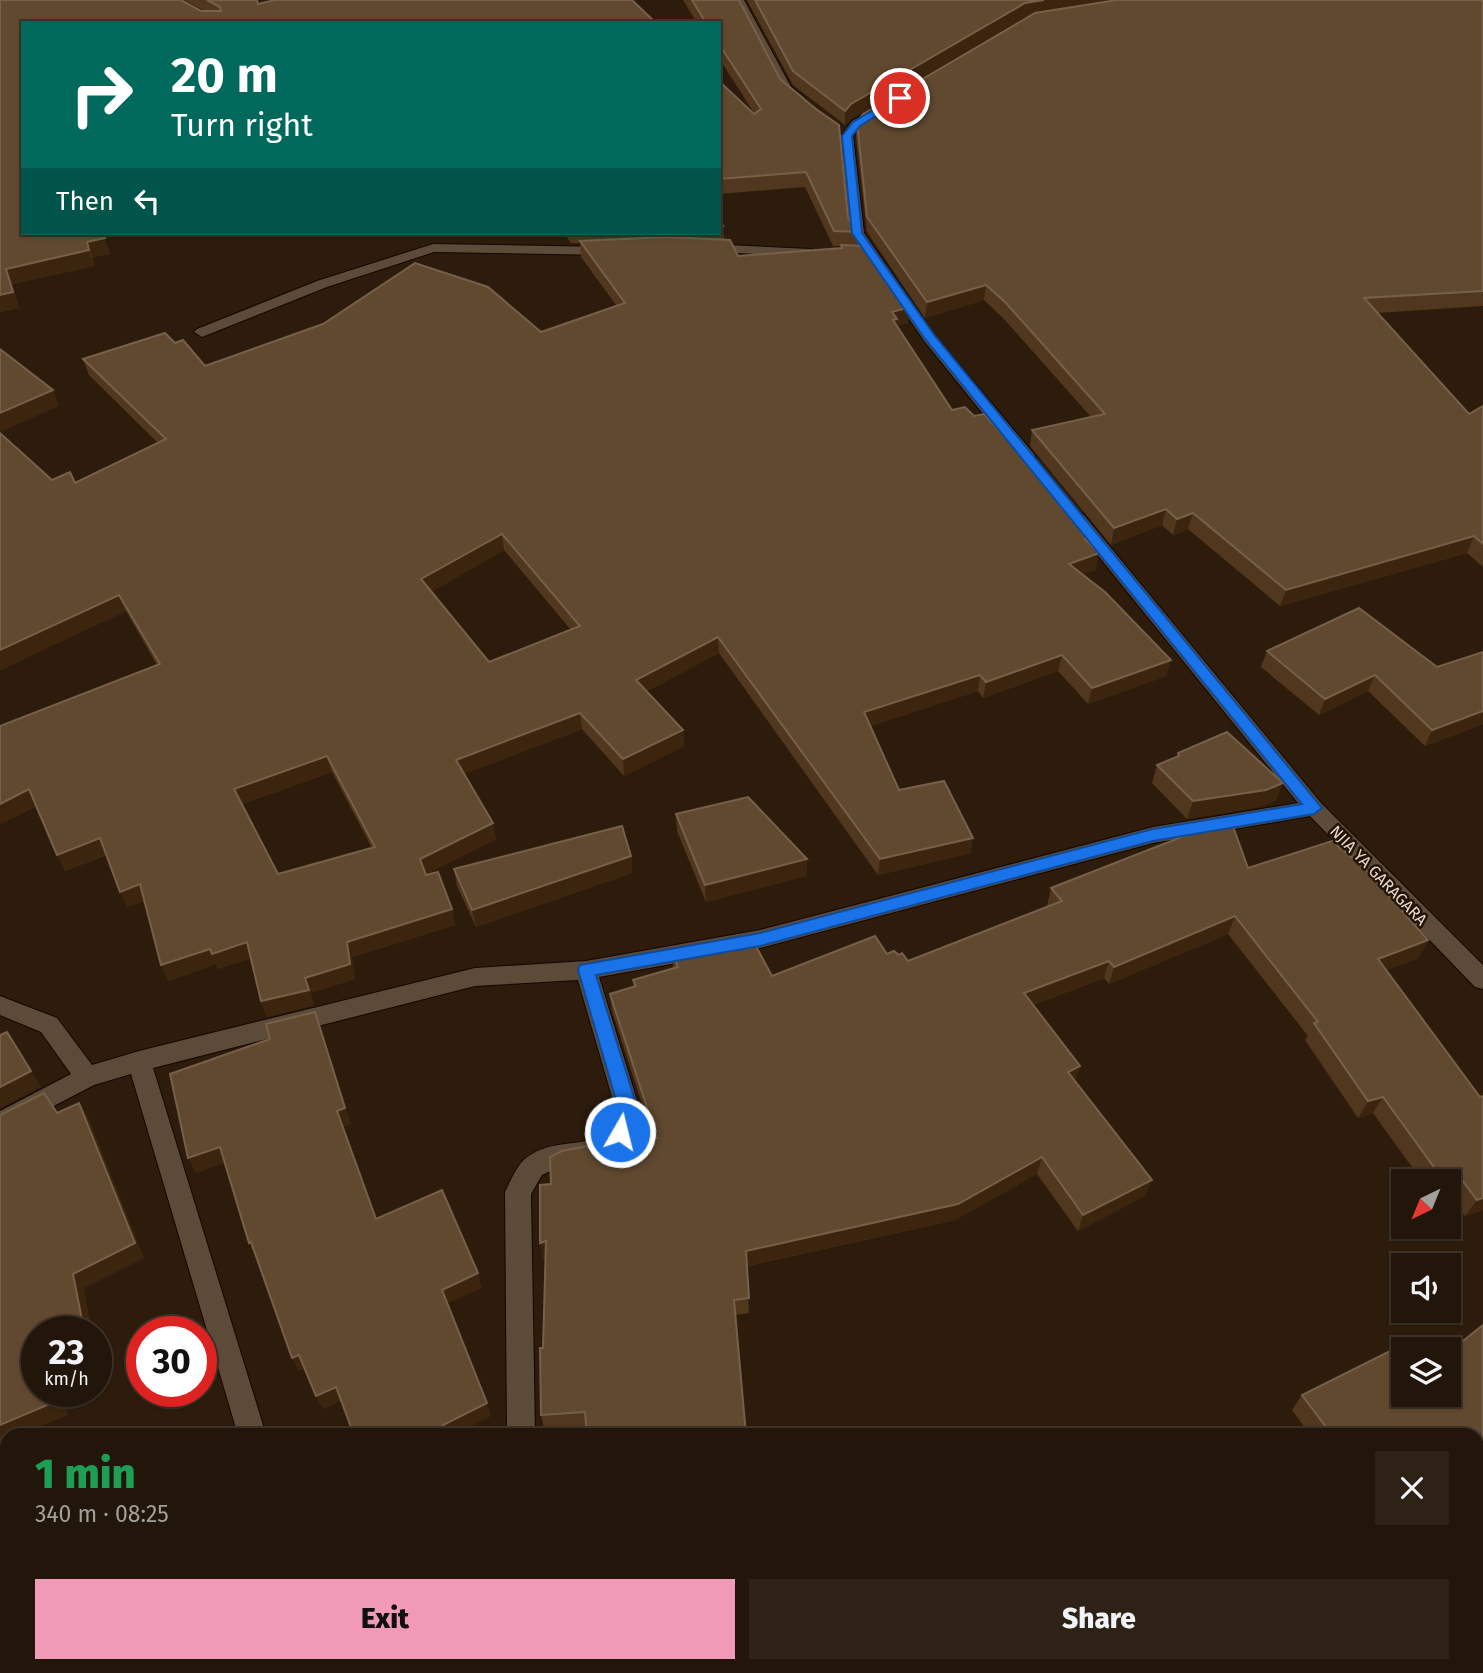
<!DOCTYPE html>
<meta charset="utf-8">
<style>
body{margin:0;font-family:"Fira Sans",sans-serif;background:#2e2217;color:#f1f3f6;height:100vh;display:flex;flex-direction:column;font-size:26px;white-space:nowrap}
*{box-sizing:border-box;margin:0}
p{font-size:23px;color:#a29f9c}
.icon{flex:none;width:38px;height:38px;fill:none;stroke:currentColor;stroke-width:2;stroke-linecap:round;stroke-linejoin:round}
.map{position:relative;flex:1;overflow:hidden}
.side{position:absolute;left:0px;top:1428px;width:1484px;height:245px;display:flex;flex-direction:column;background:#221509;border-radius:21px 21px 0 0;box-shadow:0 2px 5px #0004,0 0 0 2px #3f342a}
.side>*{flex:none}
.top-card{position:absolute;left:21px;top:21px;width:700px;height:214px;border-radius:0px;box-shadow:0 2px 5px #0004,0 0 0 2px #3f342a;background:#00695c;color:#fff;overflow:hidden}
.needle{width:46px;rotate:223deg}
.fabs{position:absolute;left:1391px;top:1169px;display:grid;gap:14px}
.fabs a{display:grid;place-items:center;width:70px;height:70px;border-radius:0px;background:#221509;box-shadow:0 2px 5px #0004,0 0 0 2px #3f342a;font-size:35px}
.speed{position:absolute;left:21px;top:1316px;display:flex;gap:14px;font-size:35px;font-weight:700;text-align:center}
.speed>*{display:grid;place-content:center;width:91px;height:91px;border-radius:50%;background:#221509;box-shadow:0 2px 5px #0004,0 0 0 2px #3f342a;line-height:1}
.speed small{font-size:18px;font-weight:400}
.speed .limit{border:10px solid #d22;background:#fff;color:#111}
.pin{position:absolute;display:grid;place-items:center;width:60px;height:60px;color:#fff;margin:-30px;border:4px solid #fff;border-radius:50%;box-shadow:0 2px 7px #0007}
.me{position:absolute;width:77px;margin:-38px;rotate:8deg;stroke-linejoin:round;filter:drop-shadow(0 0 5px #0008)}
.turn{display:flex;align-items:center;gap:24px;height:147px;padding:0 35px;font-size:32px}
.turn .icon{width:91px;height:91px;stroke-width:2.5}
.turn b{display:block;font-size:49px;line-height:60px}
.then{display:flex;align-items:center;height:66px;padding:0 35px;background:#0003;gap:14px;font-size:26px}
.round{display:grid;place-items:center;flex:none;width:74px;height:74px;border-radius:0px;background:#2e2217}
.overview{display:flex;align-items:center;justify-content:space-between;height:119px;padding:0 35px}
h1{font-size:42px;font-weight:800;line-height:52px;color:#1e9e55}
.action{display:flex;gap:14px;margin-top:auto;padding:14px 35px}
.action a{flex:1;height:80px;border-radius:0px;background:#f09ab7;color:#111;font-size:28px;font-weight:800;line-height:80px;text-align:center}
.action a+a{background:#2e2217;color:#f1f3f6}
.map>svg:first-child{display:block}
</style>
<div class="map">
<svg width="1483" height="1673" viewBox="0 0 1483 1673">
<rect width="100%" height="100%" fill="#2d1c0c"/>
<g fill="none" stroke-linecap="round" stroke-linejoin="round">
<defs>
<g id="street">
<path d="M732 0H744L791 87 805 98V104C780 108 744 21 732 0Z"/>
<polygon points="880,106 886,110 884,113 860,127 853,136 864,233 935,336 1034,454 1036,458 1034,462 1022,462 925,342 850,233 841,136 852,121"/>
<polygon points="433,244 608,247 615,251 608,255 434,252 327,287 202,337 194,332 197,329 317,281"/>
<polygon points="707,244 811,249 818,253 811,257 702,251 702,245"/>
<path d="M1077 513 1083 514 1321 803 1483 965V989L1475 987 1310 816 1153 843 760 948 599 977 639 1107 632 1132 613 1157 564 1165 542 1175 531 1194 535 1435H507L505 1192C510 1182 517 1165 526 1158 564 1130 599 1161 615 1107L578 980 475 986 153 1068 266 1435H238L131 1074 94 1085 0 1134V1111L71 1074 41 1032 0 1015V996L57 1018 92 1065 139 1051 475 968 586 961 760 930 1153 827 1298 803 1071 522 1068 518 1071 514Z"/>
<polygon points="307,1666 337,1666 339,1673 309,1673"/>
<rect x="508" y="1666" width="30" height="7"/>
</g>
</defs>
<use href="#street" stroke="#140600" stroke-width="2"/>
<use href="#street" fill="#5d4b39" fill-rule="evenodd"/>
</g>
<g fill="#51371d" fill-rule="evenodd">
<polygon points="0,0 201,11 205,11 184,0 257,0 258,4 656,23 23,23 110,254 92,257 94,266 12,284 19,308 0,312"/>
<path d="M683 0H739L848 218 858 232 857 246 908 323 897 326 952 410 1095 536 1093 547 1096 570 1082 574 1171 660 1166 676 1088 704 1058 671 983 698 978 691 870 726 899 790 971 853 878 875 719 653 647 691 683 730 684 746 624 776 582 729 464 774 496 839 426 874 452 909 455 925 352 957 355 979 310 993 314 1005 267 1017 261 1001 250 958 218 969 216 964 168 981 144 901 127 907 106 855 65 871 36 806 0 824 157 665 126 611 0 670V433L52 480 75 483 158 443 89 375 83 359 175 343 205 366 541 332 616 305 581 257 580 243H571L564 233H719V218L723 226 724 240 738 256 841 248V246H833L805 187 719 194V81L754 113 719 58V23H697ZM504 550 571 630 489 662 431 592ZM332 772 372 848 278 874 242 804Z"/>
<polygon points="747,0 1483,0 1483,306 1377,313 1469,414 1483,406 1483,567 1467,553 1280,606 1188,529 1173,535 1162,525 1111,545 1030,446 1032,430 1091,417 1004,319 984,300 925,318 867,232 856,137 857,122 1029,16 1024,17 851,119 845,125 793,85"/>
<polygon points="1267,651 1437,667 1483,652 1483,724 1425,746 1368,691 1319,715 1261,667"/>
<polygon points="1178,753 1276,800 1259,807 1187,819 1152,783 1157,765 1176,757"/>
<polygon points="676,814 807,859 806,876 706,902 677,831"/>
<polygon points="631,856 632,873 476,927 457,886 454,869"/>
<polygon points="1248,868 1419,958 1386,970 1483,1210 1465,1216 1451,1196 1449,1181 1422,1181 1373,1113 1358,1118 1305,1040 1308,1036 1228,934 1109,984 1104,978 1033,1005 1080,1066 1075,1081 1145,1196 1078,1231 1037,1174 955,1220 747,1266 749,1313 735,1315 586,1426 544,1428 541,1415 546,1258 543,1259 551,1184 653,1138 612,1011 610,994 633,987 633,980 673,968 672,954 772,976 887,954 899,955 908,961 1048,907 1047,906 1051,888"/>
<polygon points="1302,1395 1477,1435 1310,1435 1292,1410"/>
<polygon points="1218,1666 1477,1666 1483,1673 1222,1673"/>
</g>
<g fill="#3c250e">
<polygon points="1044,0 1128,0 1024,17 851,119 845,125 845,111 851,104 1025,3"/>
<polygon points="105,238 110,254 92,257 87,242"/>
<polygon points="89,250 94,266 12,284 19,308 0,312 0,295 6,269"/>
<polygon points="986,285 984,300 925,318 927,302"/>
<polygon points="910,307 908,323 897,326 892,335 892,312"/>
<polygon points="53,390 59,406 0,432 0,413"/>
<polygon points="1166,509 1162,525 1111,545 1114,528"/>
<polygon points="1193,513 1188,529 1173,535 1177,519"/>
<polygon points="502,534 504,550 424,596 421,579"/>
<polygon points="1095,536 1091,552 1085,539"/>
<polygon points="1474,536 1467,553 1280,606 1286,590"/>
<polygon points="1099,553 1096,570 1066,580 1069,564"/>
<polygon points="119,595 126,611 0,670 0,650"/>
<polygon points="718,637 719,653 637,696 636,680"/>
<polygon points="1062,655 1058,671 983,698 986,682"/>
<polygon points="1171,660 1166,676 1088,704 1092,688"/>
<polygon points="980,675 978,691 863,729 864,712"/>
<polygon points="1375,675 1368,691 1319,715 1325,699"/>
<polygon points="1483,711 1483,724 1425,746 1432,730"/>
<polygon points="580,713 582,729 459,776 456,760"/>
<polygon points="683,730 684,746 624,776 623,759"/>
<polygon points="327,756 332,772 239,805 234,789"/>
<polygon points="1283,783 1276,800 1259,807 1187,819 1193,801"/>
<polygon points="29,789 37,805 0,824 0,804"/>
<polygon points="493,823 496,839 424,875 420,859"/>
<polygon points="100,838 107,854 65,871 57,855"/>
<polygon points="973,838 971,853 878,875 880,859"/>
<polygon points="631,856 632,873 476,927 472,910"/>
<polygon points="807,859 806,876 706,902 705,885"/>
<polygon points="140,884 147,900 127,907 120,892"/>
<polygon points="452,909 455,925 352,957 355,979 310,993 314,1005 267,1017 261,1001 347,942"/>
<polygon points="1235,916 1228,934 1109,984 1114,967"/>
<polygon points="1428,940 1419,958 1369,976 1378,959"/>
<polygon points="247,942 253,958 218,969 216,964 168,981 161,965 210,949"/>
<polygon points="1109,961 1104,978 1019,1010 1024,993"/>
<polygon points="315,1012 351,1124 343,1127 337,1111"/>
<polygon points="17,1048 41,1087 0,1108 0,1087"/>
<polygon points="1080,1066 1075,1083 1068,1072"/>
<polygon points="1383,1097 1373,1113 1358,1118 1368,1101"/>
<polygon points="79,1103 89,1119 144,1258 84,1288 92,1332 79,1332 73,1274"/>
<polygon points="220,1147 228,1162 196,1173 188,1158"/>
<polygon points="1042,1157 1037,1174 955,1220 746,1266 746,1251"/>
<polygon points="1152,1180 1145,1196 1078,1231 1083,1215"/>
<polygon points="1462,1180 1451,1196 1449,1197 1449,1185"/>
<polygon points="1483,1198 1483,1210 1465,1216 1477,1200"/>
<polygon points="546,1241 549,1256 543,1259 540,1243"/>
<polygon points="251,1242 259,1257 256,1258 249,1243"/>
<polygon points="478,1273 482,1288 446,1304 442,1290"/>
<polygon points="299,1355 306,1368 299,1371 292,1358"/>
<polygon points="336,1387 343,1400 323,1409 316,1396"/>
<polygon points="55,1391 63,1391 68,1415 18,1435 7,1435 7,1440 0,1442 0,1425"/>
<polygon points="487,1403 491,1416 453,1435 445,1435 443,1425"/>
<polygon points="1483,1458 1483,1465 1477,1468 1477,1461"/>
</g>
<g fill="#614930" stroke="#766049" stroke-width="2" fill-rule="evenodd">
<polygon points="0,0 181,0 201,11 221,11 220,7 207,0 257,0 258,4 275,0 632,0 656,23 23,23 23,233 103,233 105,238 87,242 89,250 6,269 13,292 0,295"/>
<polygon points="692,0 739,0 780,79 816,109 839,125 848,218 858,232 834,231 806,172 719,179 719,81 754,114 761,109 719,44 719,23 706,23"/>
<polygon points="755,0 1044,0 1025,3 851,104 845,111 793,71"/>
<polygon points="1117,0 1483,0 1483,291 1364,298 1469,414 1483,406 1483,544 1474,536 1286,590 1193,513 1177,519 1166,509 1114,528 1032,430 1105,414 1006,303 986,285 927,302 867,217 857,122 863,114 1035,13"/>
<polygon points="719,218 723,226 719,226"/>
<path d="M668 237 730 240 738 256 842 248 841 245 868 246 910 307 892 312 897 319 893 320 952 410 965 407 974 416 984 414 1005 437 1012 435 1095 536 1085 539 1099 553 1069 564 1105 592 1171 660 1092 688 1062 655 986 682 980 675 864 712 899 790 944 781 973 838 880 859 718 637 636 680 683 730 623 759 580 713 456 760 493 823 420 859 426 875 438 872 452 909 347 942 350 964 305 978 309 990 261 1001 247 942 212 954 210 949 161 965 140 884 120 892 100 838 57 855 29 789 0 804V726L160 664 119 595 0 650V433L52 480 70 472 75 483 166 439 83 359 165 333 175 343 183 340 205 366 323 324 415 263 488 287 541 332 625 303 580 241ZM502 534 580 626 489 662 421 579ZM327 756 375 847 278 874 234 789Z"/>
<polygon points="0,349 53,390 0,413"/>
<polygon points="1359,608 1437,667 1483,652 1483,711 1432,730 1375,675 1325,699 1267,651"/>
<polygon points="1227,732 1283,783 1266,790 1193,801 1157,765 1179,756 1178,753"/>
<polygon points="748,797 807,859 705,885 676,814"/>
<polygon points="1230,818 1248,868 1332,841 1363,867 1428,940 1378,959 1480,1097 1483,1096 1483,1198 1477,1200 1462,1180 1449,1185 1449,1181 1444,1181 1383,1097 1368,1101 1314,1023 1318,1022 1235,916 1114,967 1109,961 1024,993 1080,1066 1068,1072 1152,1180 1083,1215 1042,1157 958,1204 746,1251 749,1298 734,1300 746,1435 587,1435 585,1412 541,1415 540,1348 543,1348 546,1241 540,1243 540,1185 551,1184 550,1157 562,1151 614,1141 657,1138 610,994 636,986 633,980 678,967 672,954 750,935 772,976 875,936 887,954 894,951 899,955 902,953 908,961 1062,901 1051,888"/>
<polygon points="622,826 631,856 472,910 454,869"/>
<polygon points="315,1012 345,1108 337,1111 376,1219 442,1190 478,1273 442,1290 487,1403 443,1425 445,1435 354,1435 336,1387 316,1396 299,1355 292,1358 251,1242 249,1243 220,1147 188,1158 170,1074 270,1039 266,1024"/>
<polygon points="7,1032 31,1071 0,1087 0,1035"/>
<polygon points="44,1093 57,1113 79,1103 135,1243 73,1274 84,1330 79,1332 37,1332 37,1391 55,1391 57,1401 0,1425 0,1115"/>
<polygon points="1483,1325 1483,1458 1477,1461 1477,1435 1332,1435 1302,1395 1404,1344 1407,1349 1404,1349 1404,1395 1449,1395 1449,1352"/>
<polygon points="1477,1563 1483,1572 1483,1673 1238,1673 1234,1666 1477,1666"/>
<rect x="564" y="1666" width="201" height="7"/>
</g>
<polygon fill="#1a73e8" stroke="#114b97" stroke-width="2" points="897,96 905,98 860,126 852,136 862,233 935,336 1322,808 1314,814 1153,841 760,946 596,975 637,1107 627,1137 620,1140 613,1137 611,1132 618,1107 578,970 580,965 760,933 1153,829 1302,804 925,339 852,233 842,136 853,122"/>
<g text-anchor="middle" stroke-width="5" stroke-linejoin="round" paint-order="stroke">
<g font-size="16" fill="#e7dbd1" stroke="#231304">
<text transform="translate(1379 875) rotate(46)" y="6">NJIA YA GARAGARA</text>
</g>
</g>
</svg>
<div class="fabs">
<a><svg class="needle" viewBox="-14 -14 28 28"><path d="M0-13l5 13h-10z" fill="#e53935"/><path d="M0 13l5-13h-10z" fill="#a29f9c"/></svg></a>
<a><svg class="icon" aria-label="sound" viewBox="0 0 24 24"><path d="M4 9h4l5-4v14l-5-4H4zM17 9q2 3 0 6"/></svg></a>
<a><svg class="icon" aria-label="layers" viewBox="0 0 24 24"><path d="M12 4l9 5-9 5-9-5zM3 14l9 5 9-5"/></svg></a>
</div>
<div class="speed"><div>23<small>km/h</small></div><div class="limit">30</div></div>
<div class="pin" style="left:900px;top:98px;background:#d93025"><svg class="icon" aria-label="arrive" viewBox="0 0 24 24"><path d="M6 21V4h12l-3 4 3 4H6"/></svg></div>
<svg class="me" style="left:620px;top:1132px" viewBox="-20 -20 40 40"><circle r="17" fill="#1a73e8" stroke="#fff" stroke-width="3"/><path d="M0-11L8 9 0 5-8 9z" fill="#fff"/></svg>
<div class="top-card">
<div class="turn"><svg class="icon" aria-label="right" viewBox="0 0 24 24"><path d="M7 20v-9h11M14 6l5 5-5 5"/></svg><div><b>20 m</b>Turn right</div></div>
<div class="then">Then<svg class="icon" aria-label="left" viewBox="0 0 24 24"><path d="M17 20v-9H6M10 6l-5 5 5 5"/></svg></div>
</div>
<section class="side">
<div class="overview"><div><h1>1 min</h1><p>340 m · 08:25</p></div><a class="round"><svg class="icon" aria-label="close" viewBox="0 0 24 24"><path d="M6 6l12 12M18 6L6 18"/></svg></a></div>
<div class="action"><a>Exit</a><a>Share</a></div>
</section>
</div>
